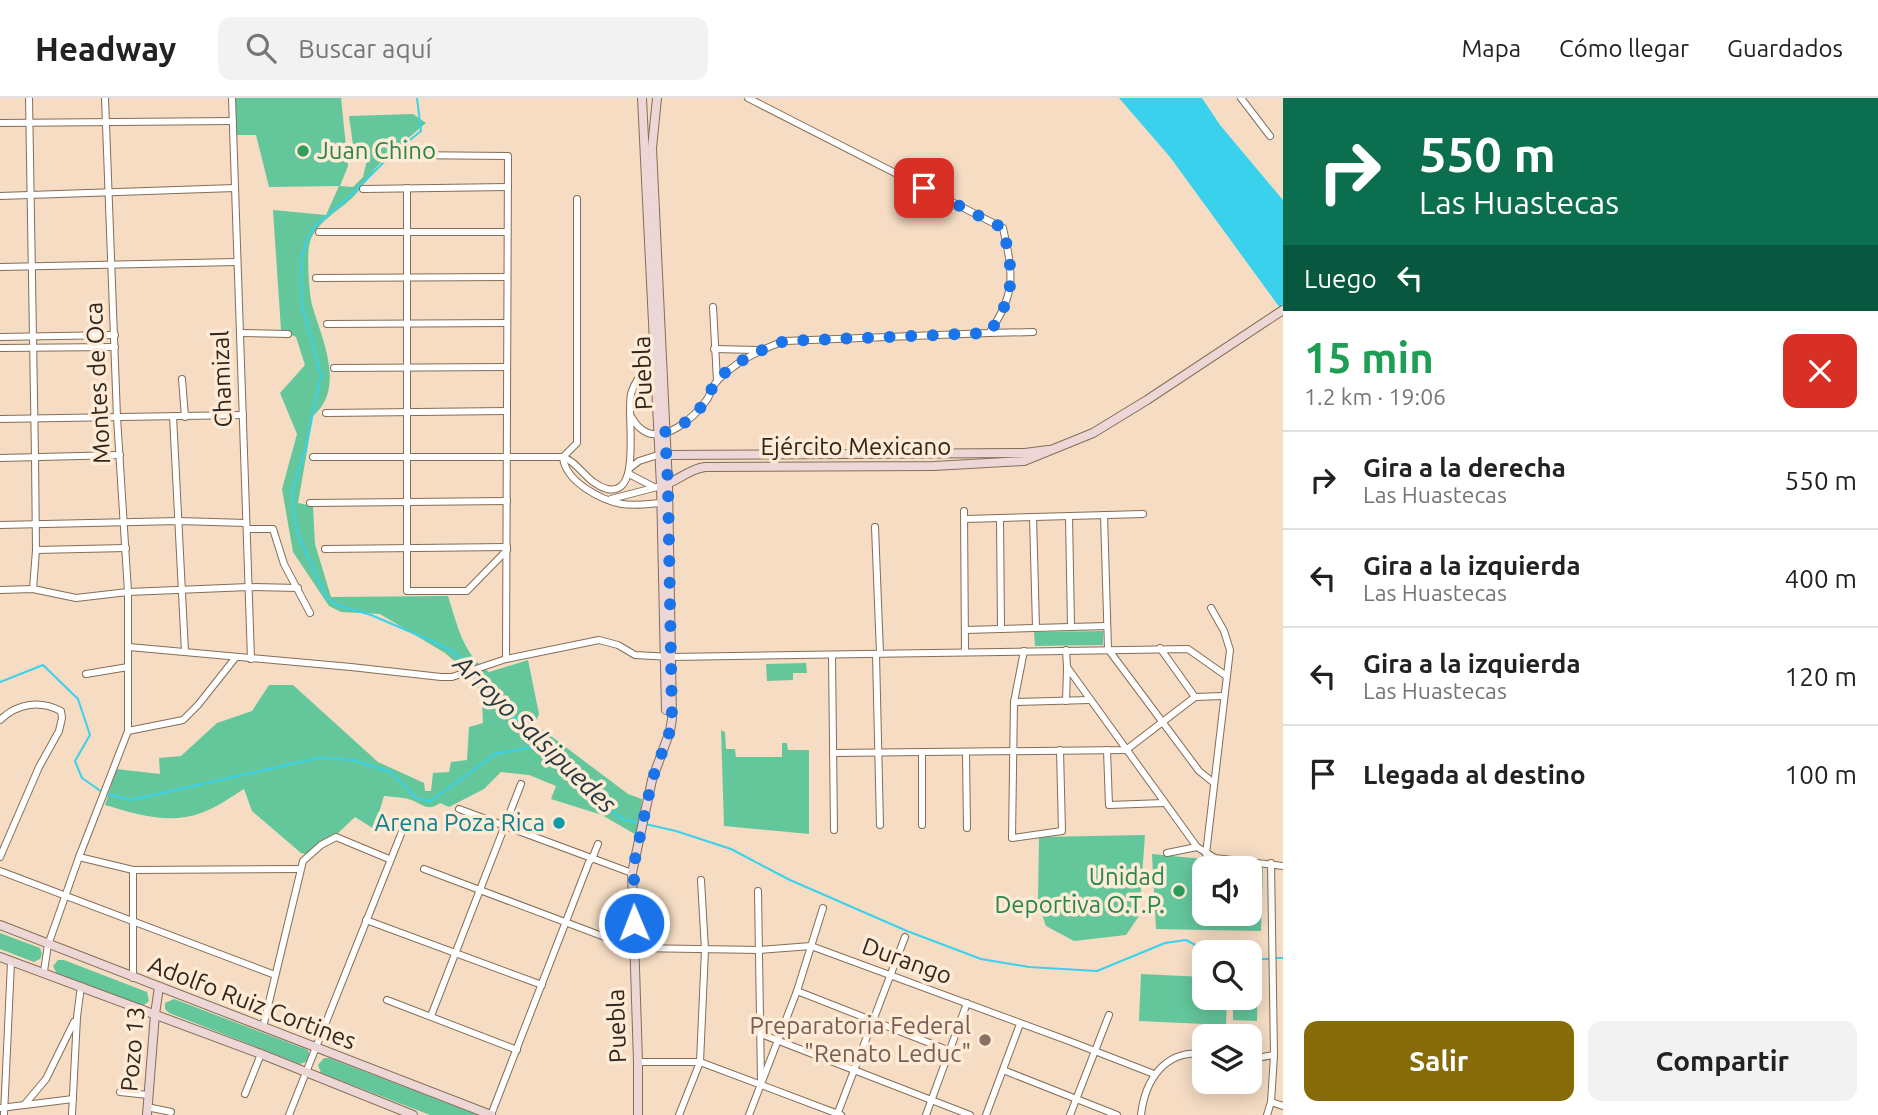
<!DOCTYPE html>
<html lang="es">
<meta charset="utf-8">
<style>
body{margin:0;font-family:Ubuntu,sans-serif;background:#f2f2f2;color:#222;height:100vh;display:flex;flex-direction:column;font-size:26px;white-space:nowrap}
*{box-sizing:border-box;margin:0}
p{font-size:23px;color:#767676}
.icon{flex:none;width:38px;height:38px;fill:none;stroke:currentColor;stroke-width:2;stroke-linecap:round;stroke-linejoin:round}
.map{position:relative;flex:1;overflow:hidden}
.panel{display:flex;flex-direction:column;background:#fff;width:595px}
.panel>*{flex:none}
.top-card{background:#0b6e4f;color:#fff;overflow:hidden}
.buttons{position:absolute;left:1192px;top:758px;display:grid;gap:14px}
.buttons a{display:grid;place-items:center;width:70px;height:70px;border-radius:14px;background:#fff;box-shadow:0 4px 18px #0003;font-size:35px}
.pin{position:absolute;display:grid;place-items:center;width:60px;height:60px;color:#fff;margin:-30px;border-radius:14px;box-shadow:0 4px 10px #0006}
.me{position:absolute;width:77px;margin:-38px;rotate:359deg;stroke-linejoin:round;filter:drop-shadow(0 0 5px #0008)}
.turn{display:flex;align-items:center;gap:24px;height:147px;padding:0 21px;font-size:32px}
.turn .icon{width:91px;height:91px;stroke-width:2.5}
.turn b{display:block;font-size:49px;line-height:60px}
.then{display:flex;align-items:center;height:66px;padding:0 21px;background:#0003;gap:14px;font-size:26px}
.round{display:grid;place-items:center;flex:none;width:74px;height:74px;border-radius:14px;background:#f2f2f2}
.headline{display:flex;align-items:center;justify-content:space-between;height:119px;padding:0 21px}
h1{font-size:42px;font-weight:700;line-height:52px;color:#1e9e55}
.button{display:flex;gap:14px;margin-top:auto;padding:14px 21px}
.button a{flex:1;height:80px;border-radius:14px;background:#866b08;color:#fff;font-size:28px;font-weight:700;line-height:80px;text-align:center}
.button a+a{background:#f2f2f2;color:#222}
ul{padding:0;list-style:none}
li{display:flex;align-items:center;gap:21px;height:98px;padding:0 21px;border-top:2px solid #e0e0e0}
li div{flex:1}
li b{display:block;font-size:26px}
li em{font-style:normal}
header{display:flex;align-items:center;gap:42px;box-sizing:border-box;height:98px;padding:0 35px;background:#fff;border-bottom:2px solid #e0e0e0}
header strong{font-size:33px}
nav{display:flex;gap:38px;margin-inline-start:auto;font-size:24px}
.search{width:490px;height:63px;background:#f2f2f2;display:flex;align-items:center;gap:18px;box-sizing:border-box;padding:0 24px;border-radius:14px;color:#767676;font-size:26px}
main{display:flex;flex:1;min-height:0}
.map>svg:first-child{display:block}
</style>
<header>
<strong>Headway</strong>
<div class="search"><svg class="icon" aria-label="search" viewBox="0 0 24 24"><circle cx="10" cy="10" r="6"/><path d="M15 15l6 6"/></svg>Buscar aquí</div>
<nav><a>Mapa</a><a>Cómo llegar</a><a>Guardados</a></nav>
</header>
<main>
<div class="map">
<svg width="1283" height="1017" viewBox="0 0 1283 1017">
<rect width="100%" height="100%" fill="#f5dcc3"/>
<g fill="#64c79c" fill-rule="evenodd">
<path d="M235 0H341L348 68 340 88 353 89 363 79 367 62 355 61 349 18 413 16 426 25C409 40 389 54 374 72 368 80 362 89 355 97 340 113 313 125 309 148 307 161 309 195 312 207 322 241 346 290 313 318L298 405 313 408 315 446 331 499 448 498C457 526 463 557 489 574L528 562 539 616 535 626 628 696 642 701 638 738 602 717 551 701 556 688 529 677 501 674 484 691 449 709 440 705C429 713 424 708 414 703 406 699 393 699 384 698L374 731 355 719 314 758 301 755 252 713 244 691C231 699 216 710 201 715 169 727 136 716 105 707L116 671 160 676 159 660 181 658 217 625 252 613 269 587H293L378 664 424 685 425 693H431L433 675 449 674 451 664 467 662 469 629 483 625 482 603 474 580 445 555 380 516 341 514 329 508 293 454 282 391 297 336 280 295 305 267 296 239 281 232 273 112 326 117 339 88 269 89 256 37H235Z"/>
<polygon points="1103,533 1103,547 1035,548 1034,534"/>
<polygon points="806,565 807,575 793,575 793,582 767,583 766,566"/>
<polygon points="721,632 725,634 726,651 735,651 736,659 782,659 782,645 787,645 788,652 809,652 809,736 724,728"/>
<polygon points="1145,737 1139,818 1126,837 1074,843 1046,828 1038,805 1039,739"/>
<path d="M1152 756 1263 767 1261 833 1156 831ZM1204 770H1250V816H1204Z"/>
<polygon points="0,835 40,850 42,856 40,861 34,864 0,851"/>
<polygon points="58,862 64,862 147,894 149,903 142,909 57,876 53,868"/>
<polygon points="1141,876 1204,879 1204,900 1227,900 1226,927 1139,923"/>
<polygon points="1250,880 1258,880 1257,923 1233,922 1233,900 1250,900"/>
<polygon points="174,901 308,952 310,958 308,963 300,966 169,915 165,911 165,905"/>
<polygon points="324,960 329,960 478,1017 430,1017 321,975 318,967"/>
</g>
<polygon fill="#39d1ec" points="1119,0 1202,0 1220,27 1283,102 1283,214 1170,59"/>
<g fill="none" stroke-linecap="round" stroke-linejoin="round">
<g stroke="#39d1ec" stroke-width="2">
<polyline points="417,0 421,33 389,59 348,100 316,127 308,139 301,162 302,208 321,277 305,353 292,394 294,416 297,434 326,499 337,507 371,517 434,544 455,555 469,569"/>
<polyline points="472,573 545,652 583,684 601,704 622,721 640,725"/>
<polyline points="0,584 43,567 78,601 90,637 75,663 82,680 102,694"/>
<polyline points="108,696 131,702 318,660 353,662 391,674 417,701 431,703 495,656 532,649 543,652"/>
<polyline points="645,726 676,733 731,751 790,782 907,833 981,861 1029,869 1097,873 1165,845 1186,842 1201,850 1220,849 1237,854"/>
<polyline points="1250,859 1254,861 1269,861"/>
<polyline points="1275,860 1283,860"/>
</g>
<defs>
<g id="minor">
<polyline points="29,0 35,359 36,452 33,491"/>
<polyline points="232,0 251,561"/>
<polyline points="1241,0 1270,38"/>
<polyline points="0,25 233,23"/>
<polyline points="402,57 508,58 506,561"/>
<polyline points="407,90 407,493 467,493 507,452"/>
<polyline points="363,91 508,89"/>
<polyline points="0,98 235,90"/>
<polyline points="319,134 507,134"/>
<polyline points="0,169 237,164"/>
<polyline points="316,180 507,179"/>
<polyline points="713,209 717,283"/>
<polyline points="327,226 507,225"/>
<polyline points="240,235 288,236"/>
<polyline points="989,235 1033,234"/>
<polyline points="0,239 115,237"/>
<polyline points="0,250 115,249"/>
<polyline points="714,251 758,252"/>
<polyline points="334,270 507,269"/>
<polyline points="182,281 185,319"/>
<polyline points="326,315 507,313"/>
<path d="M630 317C633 321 636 327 640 330 662 350 696 318 708 300 711 294 713 286 719 281 737 263 761 251 785 243L989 235C1017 195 1013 175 1003 130L748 0"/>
<polyline points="173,318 185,554"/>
<polyline points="0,321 243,317"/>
<path d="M313 359H563C580 365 586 385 607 391 643 399 626 318 631 296 634 284 646 268 657 262"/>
<polyline points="563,359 577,345 577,101"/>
<path d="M563 359C565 383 600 402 622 406 634 408 649 406 661 405"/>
<polyline points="0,360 120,357"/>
<polyline points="630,370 639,363 658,357"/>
<polyline points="629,376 654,389"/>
<polyline points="611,401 661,388"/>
<polyline points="310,405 507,403"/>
<polyline points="964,413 965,554"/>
<polyline points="1104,417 1108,551 1199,673 1214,685"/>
<polyline points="1069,418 1071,529"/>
<polyline points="1033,419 1036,529"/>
<polyline points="1000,420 1001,531"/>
<polyline points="965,421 1143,416"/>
<polyline points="0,427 179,423 246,425"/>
<polyline points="875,429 880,555"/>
<polyline points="247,431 273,431 284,466 310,515"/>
<polyline points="325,451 507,449"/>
<polyline points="36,452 126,450"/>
<polyline points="0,492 33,491 76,500 128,494 249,489 298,490"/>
<polyline points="965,532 1107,528"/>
<polyline points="129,549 351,569 441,579 452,579 506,561 599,542 618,547 635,557 671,559 1188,551 1225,577"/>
<polyline points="1160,550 1195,599"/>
<polyline points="1066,552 1067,569 1197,749 1215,760 1283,768"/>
<polyline points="1024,553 1014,604 1012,740 1062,733 1060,652"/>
<polyline points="876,556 880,727"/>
<polyline points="832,557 834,732"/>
<polyline points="86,576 128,569"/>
<polyline points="1066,603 1067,571"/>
<polyline points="1014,604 1089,602"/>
<path d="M0 622C18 605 40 602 61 613L62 620 59 633 39 669 0 759"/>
<polyline points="128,633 183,622 198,607 236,559"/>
<polyline points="1107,652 1109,707 1164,705"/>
<polyline points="922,654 922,727"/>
<polyline points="966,654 967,730"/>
<polyline points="833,655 1126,652 1195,599 1223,598"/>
<polyline points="459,711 632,775"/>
<polyline points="1167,755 1197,749"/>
<polyline points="1206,756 1230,552 1224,533 1211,510"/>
<polyline points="79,759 133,772 300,771"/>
<polyline points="424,771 634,850 760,852 811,848 1069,943 1154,976"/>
<polyline points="133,772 133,880"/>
<polyline points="0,773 275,877"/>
<polyline points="758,793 761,983"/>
<polyline points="366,822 542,887"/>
<polyline points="44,873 48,847 79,759 128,633 128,494 117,319 105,0"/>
<polyline points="797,893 950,953"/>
<polyline points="387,902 517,952"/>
<polyline points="431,918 521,686"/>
<polyline points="263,929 303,763 321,747 336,739 389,761"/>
<polyline points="761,936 970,1017"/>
<polyline points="1250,961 1274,957"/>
<polyline points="638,964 700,964 841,1017"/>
<polyline points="1003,972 1117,1017"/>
<polyline points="120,994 148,997"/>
<polyline points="245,996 261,956"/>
<polyline points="1271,1004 1283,1008"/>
<polyline points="25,1006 46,981 74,924"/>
<polyline points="147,1009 171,1014"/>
<polyline points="0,1010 73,1001"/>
<polyline points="4,1017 11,864"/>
<polyline points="72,1017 77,919 81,888"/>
<polyline points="289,1017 405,726"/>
<polyline points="491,1017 589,764 592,761 598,746"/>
<polyline points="679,1017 700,964 705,852 701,782"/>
<polyline points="749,1017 797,893 823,810"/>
<polyline points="837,1017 905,839"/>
<polyline points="926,1017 967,905"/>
<polyline points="986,1017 1020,926"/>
<polyline points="1070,1017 1109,917"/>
<path d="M1141 1017C1145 982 1165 951 1204 956"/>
<polyline points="1267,1017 1271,1004 1274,957 1271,765"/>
</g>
<g id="secondary">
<polyline points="642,0 661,388 666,612"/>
<polyline points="662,357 1025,355 1048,352"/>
<path d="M661 388C677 384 688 371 705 369L934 368 1024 363 1093 335 1147 302 1283 212"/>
<polyline points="0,827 491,1017"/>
<polyline points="0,859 261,956 413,1017"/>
<polyline points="147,1017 155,916 159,889"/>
<polyline points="638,1017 638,964 632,775 652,682 670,633 672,621 668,386 652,50 657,0"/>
</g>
</defs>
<use href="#minor" stroke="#846e57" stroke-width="8"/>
<use href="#secondary" stroke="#846e57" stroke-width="10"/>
<use href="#minor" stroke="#fff" stroke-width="6"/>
<use href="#secondary" stroke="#edd7d6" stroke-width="8"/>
</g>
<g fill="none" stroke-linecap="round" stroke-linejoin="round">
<path stroke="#1a73e8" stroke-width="12" stroke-dasharray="0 21.6" d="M634 825V766L652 682 670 633 672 621 668 386 665 334C685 327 696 318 707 300 711 294 713 286 718 281 736 263 762 251 785 243L989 235C1017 195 1013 175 1003 130L924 90"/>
</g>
<g fill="#2e9e5b" stroke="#ffead6" stroke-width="2.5">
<circle cx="303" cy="53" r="7"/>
<circle cx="1179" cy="793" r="7"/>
</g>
<circle fill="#0f9aa8" stroke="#ffead6" stroke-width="2.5" cx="559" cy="725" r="7"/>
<circle fill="#8d6e63" stroke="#ffead6" stroke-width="2.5" cx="985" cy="942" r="7"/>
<g text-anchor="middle" stroke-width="7" stroke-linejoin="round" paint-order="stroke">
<g font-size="24" fill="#27864d" stroke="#ffead6" text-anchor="start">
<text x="317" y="61">Juan Chino</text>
<text x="1165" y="787" text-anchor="end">Unidad<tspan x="1165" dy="28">Deportiva O.T.P.</tspan></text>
</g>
<g font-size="24" fill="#2f261c" stroke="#ffead6">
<text transform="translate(643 275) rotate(-92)" y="8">Puebla</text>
<text transform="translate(222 281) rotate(-92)" y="8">Chamizal</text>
<text transform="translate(98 285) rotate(-93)" y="8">Montes de Oca</text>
<text x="856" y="357">Ejército Mexicano</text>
<text transform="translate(907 863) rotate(20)" y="8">Durango</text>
<text transform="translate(252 905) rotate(21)" y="8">Adolfo Ruiz Cortines</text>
<text transform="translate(617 928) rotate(-92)" y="8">Puebla</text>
<text transform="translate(133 951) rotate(-85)" y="8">Pozo 13</text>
</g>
<g font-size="24" fill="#0d838f" stroke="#ffead6" text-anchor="end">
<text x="545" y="733">Arena Poza Rica</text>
</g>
<g font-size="24" fill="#785e54" stroke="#ffead6" text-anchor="end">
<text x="971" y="936">Preparatoria Federal<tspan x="971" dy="28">"Renato Leduc"</tspan></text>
</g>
<g font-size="26" font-style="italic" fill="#243c41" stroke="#ffead6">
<text transform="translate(535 636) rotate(44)" y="9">Arroyo Salsipuedes</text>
</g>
</g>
</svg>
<div class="buttons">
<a><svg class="icon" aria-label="sound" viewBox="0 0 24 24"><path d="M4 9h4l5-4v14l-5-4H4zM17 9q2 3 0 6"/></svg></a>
<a><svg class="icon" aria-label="search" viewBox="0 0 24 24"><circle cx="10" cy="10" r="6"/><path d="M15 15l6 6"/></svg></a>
<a><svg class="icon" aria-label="layers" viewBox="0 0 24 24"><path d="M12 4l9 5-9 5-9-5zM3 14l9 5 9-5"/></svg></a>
</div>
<div class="pin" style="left:924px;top:90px;background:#d93025"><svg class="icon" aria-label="arrive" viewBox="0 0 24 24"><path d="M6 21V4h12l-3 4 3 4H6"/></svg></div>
<svg class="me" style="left:634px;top:825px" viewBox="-20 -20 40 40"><circle r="17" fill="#1a73e8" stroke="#fff" stroke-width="3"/><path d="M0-11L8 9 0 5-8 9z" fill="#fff"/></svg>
</div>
<section class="panel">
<div class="top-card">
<div class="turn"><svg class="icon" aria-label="right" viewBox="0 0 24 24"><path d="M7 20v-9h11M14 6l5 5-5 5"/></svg><div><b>550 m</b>Las Huastecas</div></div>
<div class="then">Luego<svg class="icon" aria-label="left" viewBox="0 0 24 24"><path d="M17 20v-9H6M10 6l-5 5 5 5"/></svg></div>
</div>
<div class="headline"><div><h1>15 min</h1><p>1.2 km · 19:06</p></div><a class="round" style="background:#d93025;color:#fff"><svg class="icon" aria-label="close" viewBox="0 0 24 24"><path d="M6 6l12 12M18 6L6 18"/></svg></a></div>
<ul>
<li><svg class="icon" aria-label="right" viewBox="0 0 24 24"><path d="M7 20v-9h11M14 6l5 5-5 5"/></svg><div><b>Gira a la derecha</b><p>Las Huastecas</p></div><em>550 m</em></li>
<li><svg class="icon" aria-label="left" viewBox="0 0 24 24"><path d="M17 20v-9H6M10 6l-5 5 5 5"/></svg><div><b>Gira a la izquierda</b><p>Las Huastecas</p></div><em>400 m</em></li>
<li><svg class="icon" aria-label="left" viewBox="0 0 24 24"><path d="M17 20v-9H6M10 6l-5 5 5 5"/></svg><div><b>Gira a la izquierda</b><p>Las Huastecas</p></div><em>120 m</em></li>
<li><svg class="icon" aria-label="arrive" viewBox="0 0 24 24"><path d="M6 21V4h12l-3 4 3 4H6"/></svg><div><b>Llegada al destino</b></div><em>100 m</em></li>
</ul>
<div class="button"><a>Salir</a><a>Compartir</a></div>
</section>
</main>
